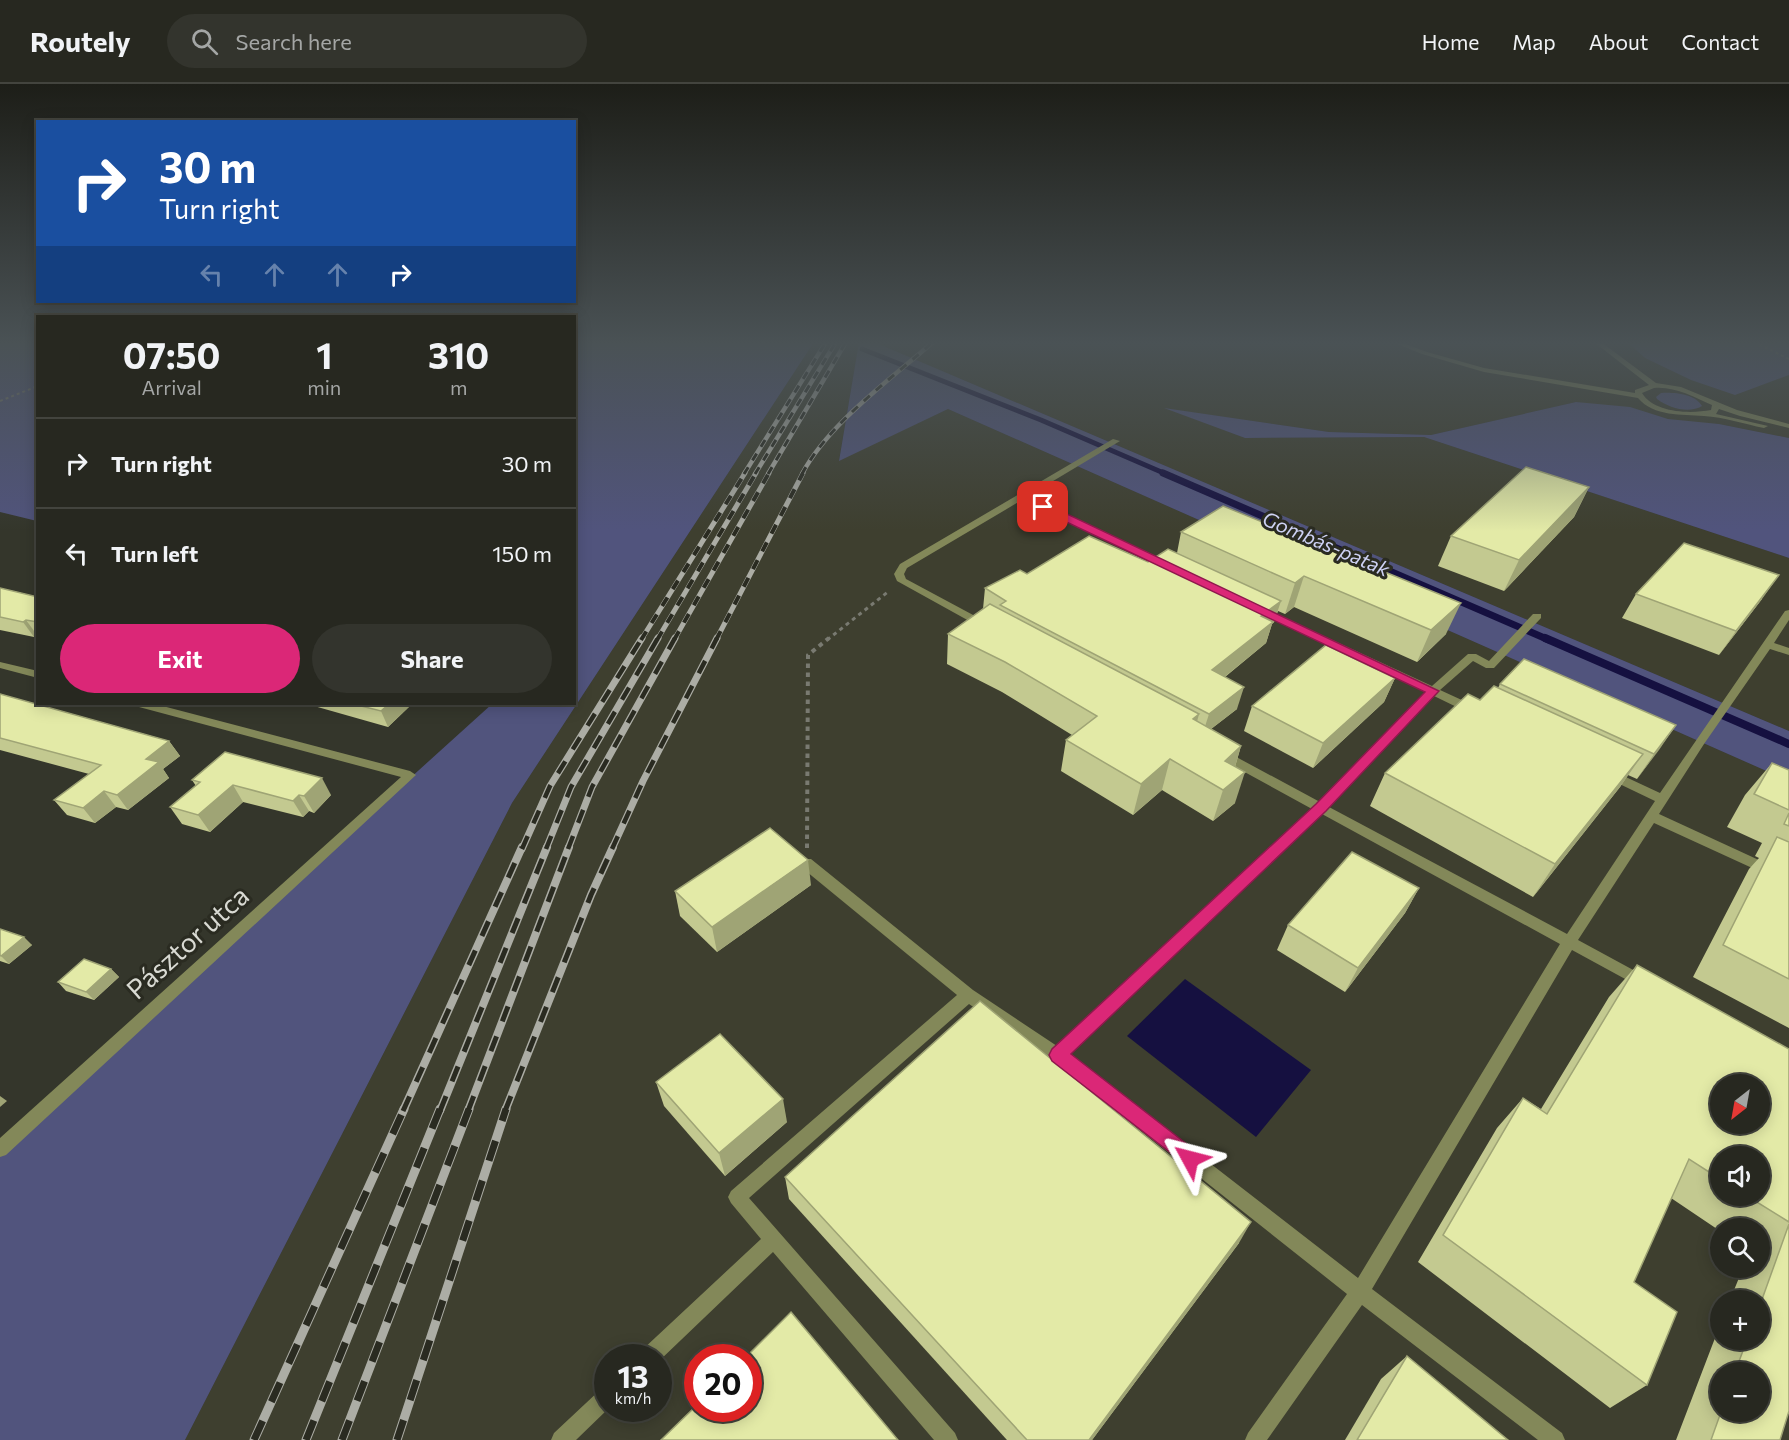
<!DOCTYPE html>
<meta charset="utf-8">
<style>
body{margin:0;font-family:Commissioner,sans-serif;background:#33342d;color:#f1f3f6;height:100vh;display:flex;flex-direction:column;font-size:22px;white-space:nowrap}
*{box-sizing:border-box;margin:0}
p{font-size:20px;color:#a4a6a5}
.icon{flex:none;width:33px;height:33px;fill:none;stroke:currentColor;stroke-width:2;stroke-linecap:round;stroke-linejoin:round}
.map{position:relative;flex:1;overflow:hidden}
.sheet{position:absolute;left:36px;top:231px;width:540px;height:390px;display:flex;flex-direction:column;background:#272820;border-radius:0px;box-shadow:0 3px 15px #0003,0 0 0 2px #43443e}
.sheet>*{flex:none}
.guide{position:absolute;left:36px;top:36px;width:540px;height:183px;border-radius:0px;box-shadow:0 3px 15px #0003,0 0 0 2px #43443e;background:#1a4fa0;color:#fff;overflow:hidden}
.needle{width:39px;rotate:211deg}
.buttons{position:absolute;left:1710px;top:990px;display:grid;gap:12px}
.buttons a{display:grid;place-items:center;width:60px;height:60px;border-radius:50%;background:#272820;box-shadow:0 3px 15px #0003,0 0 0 2px #43443e;font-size:30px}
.speed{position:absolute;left:594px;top:1260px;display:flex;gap:12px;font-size:30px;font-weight:700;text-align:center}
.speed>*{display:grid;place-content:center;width:78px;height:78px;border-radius:50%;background:#272820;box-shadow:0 3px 15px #0003,0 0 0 2px #43443e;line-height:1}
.speed small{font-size:15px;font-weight:400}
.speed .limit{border:9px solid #d22;background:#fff;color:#111}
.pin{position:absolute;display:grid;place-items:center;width:51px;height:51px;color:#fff;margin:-26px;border-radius:12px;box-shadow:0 3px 9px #0006}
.me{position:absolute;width:66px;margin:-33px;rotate:308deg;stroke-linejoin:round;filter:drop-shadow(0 0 4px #0008)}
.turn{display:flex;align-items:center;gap:21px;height:126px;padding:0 24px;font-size:27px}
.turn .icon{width:78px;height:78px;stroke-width:2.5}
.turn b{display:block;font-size:42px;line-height:51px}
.lanes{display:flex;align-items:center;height:57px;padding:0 24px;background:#0003;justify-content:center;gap:30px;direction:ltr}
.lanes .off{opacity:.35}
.eta{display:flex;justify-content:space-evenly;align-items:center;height:102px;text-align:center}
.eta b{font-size:36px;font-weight:700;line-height:42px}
.cta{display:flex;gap:12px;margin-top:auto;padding:12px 24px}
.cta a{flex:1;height:69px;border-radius:36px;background:#db2777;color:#fff;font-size:24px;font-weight:700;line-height:69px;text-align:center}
.cta a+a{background:#33342d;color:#f1f3f6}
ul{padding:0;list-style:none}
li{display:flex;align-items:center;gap:18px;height:90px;padding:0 24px;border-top:2px solid #43443e}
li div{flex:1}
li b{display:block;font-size:22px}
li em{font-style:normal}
header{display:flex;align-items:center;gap:36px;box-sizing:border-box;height:84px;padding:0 30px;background:#272820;border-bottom:2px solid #43443e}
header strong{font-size:28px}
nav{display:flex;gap:33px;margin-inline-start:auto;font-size:21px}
.search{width:420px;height:54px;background:#33342d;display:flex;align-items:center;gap:15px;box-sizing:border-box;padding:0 21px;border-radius:33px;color:#a4a6a5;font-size:22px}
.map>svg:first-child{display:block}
</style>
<header>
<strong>Routely</strong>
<div class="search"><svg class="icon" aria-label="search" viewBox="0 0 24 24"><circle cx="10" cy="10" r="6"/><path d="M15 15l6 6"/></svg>Search here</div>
<nav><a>Home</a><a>Map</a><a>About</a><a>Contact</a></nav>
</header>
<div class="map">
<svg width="1789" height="1356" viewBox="0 0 1789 1356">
<rect width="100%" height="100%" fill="#34362b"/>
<g fill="#3e3f2f" fill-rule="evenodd">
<path d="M814 258H859L839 376 948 325 1789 697V1356H185L512 719ZM1720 1000H1760V1040H1720ZM1720 1072H1760V1112H1720ZM1720 1144H1760V1184H1720ZM1720 1216H1760V1256H1720ZM608 1274H658V1324H608ZM698 1274H748V1324H698ZM1720 1288H1760V1328H1720Z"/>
<polygon points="874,258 1627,258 1645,274 1691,296 1789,291 1789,354 1719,340 1686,338 1576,318 1431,351 1329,348 1168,325 1245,354 1424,353 1789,474 1789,647"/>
</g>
<g fill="#51547d">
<polygon points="0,258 37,258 37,437 0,428"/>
<polygon points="575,258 814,258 512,719 185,1356 0,1356 0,1065 492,620 574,620"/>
<polygon points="859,258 874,258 1789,647 1789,697 948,325 839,377"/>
<polygon points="1627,258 1730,258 1739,260 1789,258 1789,291 1735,311 1691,296 1645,274"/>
<path d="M1661 309C1674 308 1695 310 1702 322 1689 330 1669 324 1657 315L1656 313Z"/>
<polygon points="1576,318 1630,323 1668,335 1719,340 1789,354 1789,474 1424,353 1245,354 1164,324 1329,348 1431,351"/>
</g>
<polygon fill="#151040" points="1185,895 1311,986 1256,1053 1127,952"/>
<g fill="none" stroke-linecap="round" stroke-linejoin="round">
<polyline stroke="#151040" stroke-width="5" points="862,265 1041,336 1166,390"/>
<polyline stroke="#151040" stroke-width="7" points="1163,389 1549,556"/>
<polyline stroke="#151040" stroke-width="8" points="1545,554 1789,660"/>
<g stroke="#797a71" stroke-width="2" stroke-dasharray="3 3" stroke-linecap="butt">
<polyline points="1754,258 1789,275"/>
<polyline points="0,317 38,302"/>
</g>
<polyline stroke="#797a71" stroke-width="3" stroke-dasharray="4 4" stroke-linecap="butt" points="827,556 889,507"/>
<polyline stroke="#797a71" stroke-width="4" stroke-dasharray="4.5 4.5" stroke-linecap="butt" points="807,764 808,571 829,554"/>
<g fill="#838859" fill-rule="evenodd">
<path d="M1392 258H1400L1427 268 1484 284 1635 309V306L1649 301 1594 258H1601L1656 299 1681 303 1737 326 1789 340V344L1740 332 1719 325 1716 330 1768 342 1764 344C1744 340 1724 333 1704 332 1682 330 1654 333 1638 314L1484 288 1422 270ZM1654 304C1674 302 1694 313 1712 321L1711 326C1690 330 1654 329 1642 309Z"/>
<polygon points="1113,355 1120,357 1028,412 1170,479 1170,483 1164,483 1022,416 907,484 904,490 906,495 988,539 988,543 980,543 897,497 894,490 900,480"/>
<path d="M1261 523 1432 602 1468 570H1476L1489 577 1533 530H1541V534L1494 584H1486L1473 577 1440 606 1477 623 1479 626 1477 629H1469L1434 612 1329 723 1567 850 1655 717 1607 694 1605 691 1607 688H1615L1660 709 1785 527 1789 526V536L1774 559 1789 564V571L1770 565 1704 660 1659 730 1789 790V801L1654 739 1578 856 1648 894 1650 898 1648 902 1643 904 1638 902 1572 866 1372 1205 1562 1349 1565 1356H1538L1362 1221 1267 1356H1245L1248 1349 1347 1210 1052 976 969 920 749 1114 955 1349 958 1356H934L773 1168 658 1278V1274H638L641 1267 761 1155 731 1119 728 1113 731 1107 957 911 801 783 799 779 801 775H811L973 906 1057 962 1312 725 1219 674 1217 671 1219 668H1227L1320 718 1426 608 1257 528 1256 526ZM1322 730 1560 860 1358 1194 1069 970Z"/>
<polygon points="608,1302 608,1324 609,1324 576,1356 551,1356 554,1349 601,1305"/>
</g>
<g fill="#838859" fill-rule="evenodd">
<polygon points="0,578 38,587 38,594 0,584"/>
<polygon points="138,620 155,620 410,687 416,691 6,1071 0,1073 0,1054 401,693 139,623"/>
</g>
<defs>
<g id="rail-far4">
<polyline points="744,390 826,258"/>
<polyline points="755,390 836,258"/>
<polyline points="768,390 846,258"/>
<path d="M802 390C829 339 890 296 933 258"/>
</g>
<g id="rail-far3">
<polyline points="641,556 745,389"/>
<polyline points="657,556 756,389"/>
<polyline points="674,556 769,389"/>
<polyline points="716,556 803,389"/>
</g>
<g id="rail-far2">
<polyline points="522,765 550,702 642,554"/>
<polyline points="546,765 571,703 658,554"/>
<polyline points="568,765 592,703 675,554"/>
<polyline points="612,765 643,697 717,554"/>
</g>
<g id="rail-far1">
<polyline points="403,1027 522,763"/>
<polyline points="440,1027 547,763"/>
<polyline points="468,1027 569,763"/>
<polyline points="505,1027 591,811 613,763"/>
</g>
<g id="rail">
<polyline points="254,1356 404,1025"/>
<polyline points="306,1356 440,1025"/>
<polyline points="342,1356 469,1025"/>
<polyline points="397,1356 506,1025"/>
</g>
</defs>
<use href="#rail-far4" stroke="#acada5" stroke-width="4.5"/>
<use href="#rail-far3" stroke="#acada5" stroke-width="5"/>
<use href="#rail-far2" stroke="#acada5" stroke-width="7"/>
<use href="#rail-far1" stroke="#acada5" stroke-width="8"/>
<use href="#rail" stroke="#acada5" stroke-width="9"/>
<use href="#rail-far4" stroke="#2a2b21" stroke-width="3" stroke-dasharray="8" stroke-linecap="butt"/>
<use href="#rail-far3" stroke="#2a2b21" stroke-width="4" stroke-dasharray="10" stroke-linecap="butt"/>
<use href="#rail-far2" stroke="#2a2b21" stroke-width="4.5" stroke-dasharray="14" stroke-linecap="butt"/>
<use href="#rail-far1" stroke="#2a2b21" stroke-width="5" stroke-dasharray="16" stroke-linecap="butt"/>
<use href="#rail" stroke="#2a2b21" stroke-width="7" stroke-dasharray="21" stroke-linecap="butt"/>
</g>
<g fill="#c3c990" fill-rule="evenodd">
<polygon points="1589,403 1574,433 1504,507 1438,482 1451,452"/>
<polygon points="1223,422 1446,550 1417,578 1294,523 1285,530 1278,527 1274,538 1272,540 1266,559 1225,593 1237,625 1211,645 1241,662 1235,683 1235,719 1213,737 1162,706 1133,731 1061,687 1066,656 1072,651 1002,608 947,580 948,550 983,525 985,504 1027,490 1148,478 1177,469 1181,448"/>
<polygon points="0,504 38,513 38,551 34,553 0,546"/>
<polygon points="1636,510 1762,515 1719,571 1622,534"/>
<polygon points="1395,594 1384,618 1313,684 1244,647 1252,622"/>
<polygon points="1500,600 1676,641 1637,695 1628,691 1620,703 1533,813 1370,722 1385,689 1480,616 1498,604"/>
<polygon points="0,610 169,657 180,672 163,685 169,694 128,726 116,723 95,739 67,731 54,716 89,690 0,666"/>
<polygon points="307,620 412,620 388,643"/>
<polygon points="1772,679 1789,686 1789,944 1693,893 1749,785 1759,774 1755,772 1762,759 1727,743 1745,711"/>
<polygon points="192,696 331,711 314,729 309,727 303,733 243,718 210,748 182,740 170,723 196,702"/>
<polygon points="811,801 717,868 680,832 675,807"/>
<polygon points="1419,804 1405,829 1345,908 1277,866 1288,841"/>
<polygon points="0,845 32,861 9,880 0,877"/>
<path d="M1637 881 1789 965V1327L1780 1356H1676L1720 1241V1256H1760V1216H1730L1743 1184H1760V1144H1720V1147L1671 1114 1634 1198 1647 1301 1610 1324 1418 1178 1497 1044 1523 1014 1541 1025 1609 913ZM1720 1072 1760 1112H1720ZM1720 1288H1760L1720 1328Z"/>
<polygon points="111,885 119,893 94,916 66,907 58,898"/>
<polygon points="656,998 787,1038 725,1092 664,1022"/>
<polygon points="785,1093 1239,1159 1092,1356 1007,1356 789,1115"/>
<polygon points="1407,1272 1508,1356 1345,1356 1381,1295"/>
</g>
<g fill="#9fa475">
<polygon points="1589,403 1574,433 1504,507 1519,476"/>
<polygon points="1779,491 1762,515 1719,571 1736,547"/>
<polygon points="1304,492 1294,523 1285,530 1295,499"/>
<polygon points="1281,517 1274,538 1272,540 1266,559 1206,608 1212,586 1261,532"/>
<polygon points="1461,519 1446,550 1417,578 1431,546"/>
<polygon points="26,536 37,551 34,553 23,538"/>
<polygon points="1395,594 1384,618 1313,684 1323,659"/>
<polygon points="1244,603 1237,625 1202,652 1209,630"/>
<polygon points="389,620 412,620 388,643 381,627"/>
<polygon points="1199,630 1191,661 1193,635"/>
<polygon points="1676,641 1659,666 1637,695 1654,670"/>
<polygon points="169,657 180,672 163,685 169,694 128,726 117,711 146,675"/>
<polygon points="1241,662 1232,693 1225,677"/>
<polygon points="1643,670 1620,703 1533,813 1555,780"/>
<polygon points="1170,675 1162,706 1133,731 1141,700"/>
<polygon points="1245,688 1235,719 1213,737 1223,706"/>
<polygon points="322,694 331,711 314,729 304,712"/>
<polygon points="233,701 243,718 210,748 198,731"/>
<polygon points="104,707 116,723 95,739 83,724"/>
<polygon points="299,711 309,727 303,733 293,717"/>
<polygon points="808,776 811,801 717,868 712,843"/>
<polygon points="1419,804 1405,829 1345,908 1358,884"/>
<polygon points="24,853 32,861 9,880 1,872"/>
<polygon points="111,885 119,893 94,916 86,908"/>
<polygon points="0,1012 7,1017 0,1023"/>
<polygon points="783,1015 787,1038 725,1092 719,1069"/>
<polygon points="1251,1138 1239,1159 1092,1356 1089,1356"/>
</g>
<g fill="#e3eaa7" stroke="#9fa475" stroke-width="1.5" fill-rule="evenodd">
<polygon points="1526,383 1589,403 1519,476 1451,452"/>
<polygon points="1223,422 1461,519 1431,546 1304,492 1295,499 1181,448"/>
<polygon points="1089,452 1148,478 1168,465 1281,517 1261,532 1273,538 1212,586 1244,603 1209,630 1000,521 1006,517 985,504 1020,486 1027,490"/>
<polygon points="1684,459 1779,491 1736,547 1636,510"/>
<polygon points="0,504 38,513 38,538 26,536 23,538 0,533"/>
<polygon points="990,520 1199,630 1193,635 1241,662 1225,677 1245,688 1223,706 1170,675 1141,700 1066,656 1097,632 1005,578 948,550"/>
<polygon points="1326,561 1395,594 1323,659 1252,622"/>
<polygon points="1524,575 1676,641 1654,670 1500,600"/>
<polygon points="1494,602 1643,670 1555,780 1385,689 1468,610 1480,616"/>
<polygon points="0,610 169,657 146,675 159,678 117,711 104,707 83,724 54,716 101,681 0,654"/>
<polygon points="353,620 389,620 381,627"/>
<polygon points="225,668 322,694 304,712 299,711 293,717 233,701 198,731 170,723 200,698 192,696"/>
<polygon points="1772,679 1789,686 1789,726 1754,710"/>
<polygon points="1789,729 1789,742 1784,740"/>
<polygon points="770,744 808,776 712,843 675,807"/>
<polygon points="1777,753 1789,758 1789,895 1723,861"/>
<polygon points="1352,768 1419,804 1358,884 1288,841"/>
<polygon points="0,845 24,853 1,872 0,871"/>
<polygon points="84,875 111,885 86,908 58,898"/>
<path d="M1637 881 1789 965V1138L1747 1112H1760V1072H1720V1095L1689 1075 1634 1198 1677 1228 1647 1301 1443 1151 1523 1014 1547 1030ZM1720 1000H1760V1040H1720Z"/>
<polygon points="980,917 1251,1138 1089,1356 1027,1356 785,1093"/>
<polygon points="720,950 783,1015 719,1069 656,998"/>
<polygon points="1789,1140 1789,1327 1780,1356 1711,1356 1721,1328 1760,1328 1760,1288 1735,1288 1747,1256 1760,1256 1760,1221"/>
<polygon points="791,1228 898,1356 661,1356 698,1320 698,1324 748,1324 748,1274 745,1274"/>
<polygon points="1407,1272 1508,1356 1357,1356"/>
</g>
<linearGradient id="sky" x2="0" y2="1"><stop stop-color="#1d1e18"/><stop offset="0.58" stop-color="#4a5255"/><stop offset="1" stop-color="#4a5255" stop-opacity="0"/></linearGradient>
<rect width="1789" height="447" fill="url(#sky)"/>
<polygon fill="#db2777" stroke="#8e194d" stroke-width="1.5" points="1039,420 1046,420 1439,607 1326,727 1071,970 1197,1068 1200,1075 1197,1082 1190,1084 1052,977 1049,971 1052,965 1316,720 1425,608 1039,425"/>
<g text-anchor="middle" stroke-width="6" stroke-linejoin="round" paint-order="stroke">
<g font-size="20" font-style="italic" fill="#ced2f4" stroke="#2a2b21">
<text transform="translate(1326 460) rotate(23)" y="7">Gombás-patak</text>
</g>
<g font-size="27" fill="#d9dad3" stroke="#2a2b21">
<text transform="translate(188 859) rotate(-42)" y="9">Pásztor utca</text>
</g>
</g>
</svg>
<div class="buttons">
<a><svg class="needle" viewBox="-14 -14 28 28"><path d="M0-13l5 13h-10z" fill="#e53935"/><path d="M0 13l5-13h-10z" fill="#a4a6a5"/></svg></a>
<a><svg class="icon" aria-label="sound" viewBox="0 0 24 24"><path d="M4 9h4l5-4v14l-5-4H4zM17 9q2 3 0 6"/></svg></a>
<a><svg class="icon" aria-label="search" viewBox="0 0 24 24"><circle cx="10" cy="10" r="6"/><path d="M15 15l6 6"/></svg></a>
<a>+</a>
<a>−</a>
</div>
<div class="speed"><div>13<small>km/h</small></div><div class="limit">20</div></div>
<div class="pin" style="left:1043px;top:423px;background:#d93025"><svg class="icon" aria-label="arrive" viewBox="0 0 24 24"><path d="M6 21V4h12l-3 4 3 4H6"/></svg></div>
<svg class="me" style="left:1190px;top:1075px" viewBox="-20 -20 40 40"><path d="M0-17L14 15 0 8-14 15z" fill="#db2777" stroke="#fff" stroke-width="4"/></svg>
<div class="guide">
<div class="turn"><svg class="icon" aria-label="right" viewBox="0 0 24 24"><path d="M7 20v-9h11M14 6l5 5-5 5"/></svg><div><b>30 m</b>Turn right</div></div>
<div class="lanes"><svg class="icon off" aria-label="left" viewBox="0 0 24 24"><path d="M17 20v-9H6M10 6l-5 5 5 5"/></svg><svg class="icon off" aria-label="ahead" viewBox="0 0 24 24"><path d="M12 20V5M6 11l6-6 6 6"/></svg><svg class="icon off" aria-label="ahead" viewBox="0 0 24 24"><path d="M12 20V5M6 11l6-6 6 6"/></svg><svg class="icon" aria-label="right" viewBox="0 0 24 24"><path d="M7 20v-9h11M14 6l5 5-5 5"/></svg></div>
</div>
<section class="sheet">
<div class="eta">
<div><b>07:50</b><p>Arrival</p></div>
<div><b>1</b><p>min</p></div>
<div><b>310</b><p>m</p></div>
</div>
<ul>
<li><svg class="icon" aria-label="right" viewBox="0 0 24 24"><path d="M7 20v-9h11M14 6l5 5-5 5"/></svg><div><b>Turn right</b></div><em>30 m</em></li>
<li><svg class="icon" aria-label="left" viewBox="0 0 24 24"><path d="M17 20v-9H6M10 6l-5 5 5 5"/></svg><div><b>Turn left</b></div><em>150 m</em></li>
</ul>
<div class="cta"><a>Exit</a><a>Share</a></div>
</section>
</div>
